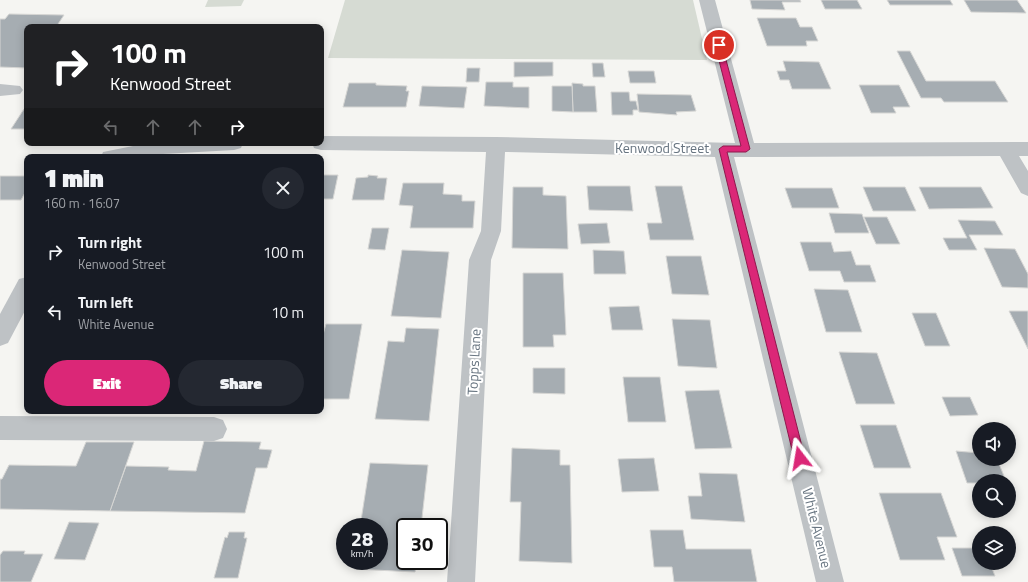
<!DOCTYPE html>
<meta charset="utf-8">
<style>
body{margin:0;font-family:"Titillium Web",sans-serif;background:#242831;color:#f1f3f6;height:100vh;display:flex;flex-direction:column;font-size:15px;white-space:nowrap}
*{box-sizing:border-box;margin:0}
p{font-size:13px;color:#9ea1a6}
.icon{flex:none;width:22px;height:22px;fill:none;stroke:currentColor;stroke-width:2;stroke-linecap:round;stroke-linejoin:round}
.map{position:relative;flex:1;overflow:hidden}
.side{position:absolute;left:24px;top:154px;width:300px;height:260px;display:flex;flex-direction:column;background:#171b24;border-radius:8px;box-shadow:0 2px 10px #0003}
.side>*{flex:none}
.banner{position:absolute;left:24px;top:24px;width:300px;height:122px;border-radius:8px;box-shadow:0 2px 10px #0003;background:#202124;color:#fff;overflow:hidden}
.tools{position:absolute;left:972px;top:422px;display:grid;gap:8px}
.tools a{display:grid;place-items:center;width:44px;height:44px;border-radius:50%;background:#171b24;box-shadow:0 2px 10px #0003;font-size:20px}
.speed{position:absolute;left:336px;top:518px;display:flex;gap:8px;font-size:20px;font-weight:700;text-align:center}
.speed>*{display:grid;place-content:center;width:52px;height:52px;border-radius:50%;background:#171b24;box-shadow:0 2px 10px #0003;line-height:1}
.speed small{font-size:10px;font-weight:400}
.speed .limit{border:2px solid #111;border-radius:6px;background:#fff;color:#111}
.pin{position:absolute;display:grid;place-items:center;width:34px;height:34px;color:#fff;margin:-17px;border:2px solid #fff;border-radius:50%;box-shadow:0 1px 4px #0007}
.me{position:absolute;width:44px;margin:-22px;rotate:346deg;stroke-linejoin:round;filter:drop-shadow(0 0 3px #0008)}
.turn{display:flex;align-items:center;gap:14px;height:84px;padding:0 20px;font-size:18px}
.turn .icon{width:52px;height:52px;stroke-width:2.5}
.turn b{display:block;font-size:28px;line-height:34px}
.lanes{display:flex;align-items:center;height:38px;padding:0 20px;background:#0003;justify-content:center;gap:20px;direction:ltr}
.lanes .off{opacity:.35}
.round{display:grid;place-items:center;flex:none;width:42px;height:42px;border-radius:21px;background:#242831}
.summary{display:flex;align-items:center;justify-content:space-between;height:68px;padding:0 20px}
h1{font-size:24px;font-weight:800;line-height:30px}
.primary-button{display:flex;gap:8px;margin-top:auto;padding:8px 20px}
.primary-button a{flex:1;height:46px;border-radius:24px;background:#db2777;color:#fff;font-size:16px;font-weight:800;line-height:46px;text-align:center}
.primary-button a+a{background:#242831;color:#f1f3f6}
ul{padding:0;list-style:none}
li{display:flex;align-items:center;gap:12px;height:60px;padding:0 20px}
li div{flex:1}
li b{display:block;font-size:15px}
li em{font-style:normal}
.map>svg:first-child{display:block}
</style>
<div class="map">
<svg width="1028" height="582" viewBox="0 0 1028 582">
<rect width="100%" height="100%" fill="#f5f5f2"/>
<g fill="#d6dbd3">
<polygon points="208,0 244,0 241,6 205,7"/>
<polygon points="345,0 693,0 707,60 328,58"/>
</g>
<g fill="#a6adb2" stroke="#d6d6d4">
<polygon points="750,0 800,0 801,2 782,2 785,10 752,9"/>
<polygon points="821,0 857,0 862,9 825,9"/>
<polygon points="887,0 950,0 953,5 890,5"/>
<polygon points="964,0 1017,0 1026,13 971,12"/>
<polygon points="9,14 64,15 56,27 27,27 27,68 0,67 0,19 5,19"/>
<polygon points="757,18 796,18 800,27 812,27 818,41 806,41 807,46 767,46"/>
<polygon points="897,51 910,51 926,81 995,81 1008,102 944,102 941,98 921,98"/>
<polygon points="783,61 819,62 831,89 792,89 789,80 780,80 777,71 786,71"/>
<polygon points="514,62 553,62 553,76 514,77"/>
<polygon points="592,63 603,63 605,77 593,77"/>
<polygon points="467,68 480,68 479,82 466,82"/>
<polygon points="628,71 654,71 656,83 630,83"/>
<polygon points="486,82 513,82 513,87 529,87 529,108 484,106"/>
<polygon points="349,83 376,83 376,85 407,86 406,91 409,91 406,107 343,107"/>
<polygon points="572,83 583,84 583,86 595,86 597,112 573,112"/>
<polygon points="859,85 899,85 910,107 893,107 896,113 871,113"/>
<polygon points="422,86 467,87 464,108 419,106"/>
<polygon points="552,86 572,86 573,112 552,111"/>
<polygon points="611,92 629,92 630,101 636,101 638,110 633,110 633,115 612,115"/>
<polygon points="637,94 691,95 696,111 676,112 677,115 639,112"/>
<polygon points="24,109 27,109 27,129 11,129"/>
<polygon points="321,175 338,175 333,199 321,199"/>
<polygon points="368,175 378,176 377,178 387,178 384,200 352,200 356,178 368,177"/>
<polygon points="0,176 27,176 27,189 21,200 0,200"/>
<polygon points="403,183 444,183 443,194 462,195 462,201 475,201 473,228 410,228 413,206 399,205"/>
<polygon points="587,186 630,186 633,211 589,210"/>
<polygon points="655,186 682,186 694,240 650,240 647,223 662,223"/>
<polygon points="513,187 543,187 543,195 566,196 568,249 512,248"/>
<polygon points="863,187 905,187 916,211 873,211"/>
<polygon points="919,187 981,187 993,208 929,209"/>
<polygon points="785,188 832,188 839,208 792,208"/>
<polygon points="829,213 862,214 869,233 835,233"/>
<polygon points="864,217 887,217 900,244 876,244"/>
<polygon points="958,220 995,221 1003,235 969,235 977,250 949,250 943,238 967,238"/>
<polygon points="607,223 610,243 581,244 578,224"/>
<polygon points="372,228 389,228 385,250 368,249"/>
<polygon points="800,242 831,242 834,252 851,251 856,265 870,265 876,282 844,282 840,271 809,271"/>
<polygon points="984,248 1015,249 1028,274 1028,288 1002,287"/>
<polygon points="402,250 449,252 441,318 391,316"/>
<polygon points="593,250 624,251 626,274 594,274"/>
<polygon points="666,256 701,256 709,295 672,294"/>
<polygon points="523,273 563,273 566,335 553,335 554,347 523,347"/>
<polygon points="814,289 848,290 862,332 826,332"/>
<polygon points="639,306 643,330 612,330 609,307"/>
<polygon points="1009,311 1028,311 1028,349"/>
<polygon points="912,313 936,313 950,346 925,346"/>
<polygon points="672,319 710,320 717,368 678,366"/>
<polygon points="326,324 362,324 349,399 321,399 321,342"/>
<polygon points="406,328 439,329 429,421 375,419 388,341 404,342"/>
<polygon points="839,352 877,353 895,404 856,404"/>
<polygon points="533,368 565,368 565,394 533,393"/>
<polygon points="623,377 660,377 666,422 628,422"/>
<polygon points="719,390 732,448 695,449 685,391"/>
<polygon points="942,397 970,397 978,415 950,416"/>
<polygon points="860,425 896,425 911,468 874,468"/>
<polygon points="204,441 261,442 259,449 272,450 267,468 256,468 245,513 110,511 126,466 169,467 168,470 196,471"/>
<polygon points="86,442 134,442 110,511 0,509 0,479 2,479 9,465 76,466"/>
<polygon points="512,448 560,450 560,465 570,465 572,563 519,561 521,502 510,502"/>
<polygon points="956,451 979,453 979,459 997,459 1006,481 979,481 979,483 967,483"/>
<polygon points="654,458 659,491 622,492 618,459"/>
<polygon points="370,463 428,465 421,527 405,527 405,561 417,561 415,572 354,569 355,561 379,561 379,527 360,527"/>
<polygon points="699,473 737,474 745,522 691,519 688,496 702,496"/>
<polygon points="879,493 941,493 957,537 937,537 945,560 900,560"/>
<polygon points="69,522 99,523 85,560 54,559"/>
<polygon points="650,530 683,530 686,549 751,549 757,582 674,582 672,567 654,567"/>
<polygon points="229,532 245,532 244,538 247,538 238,578 214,578 225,537 227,538"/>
<polygon points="952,548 979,548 979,563 990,563 995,576 962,576"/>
<polygon points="3,551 25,551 24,554 43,554 31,582 0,582 0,555"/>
</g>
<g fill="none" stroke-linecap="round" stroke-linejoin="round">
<g fill="#bec2c5" fill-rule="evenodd">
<polygon points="699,0 715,0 754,143 1028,142 1028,156 1019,156 1028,171 1028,196 1021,193 1000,156 734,157 844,582 816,582 715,157 505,152 501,231 491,260 475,582 447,582 469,260 481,231 486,152 321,150 314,148 312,143 321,143 321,136 496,137 735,143"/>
<polygon points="0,84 20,86 23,90 20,94 0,96"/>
<polygon points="148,143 243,143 241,148 234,150 163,154 146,157 101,157 103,152"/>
<polygon points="27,277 27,307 8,343 0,346 0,314 19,279"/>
<polygon points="0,416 214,417 223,420 227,429 223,438 214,441 0,440"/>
</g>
</g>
<polygon fill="#db2777" stroke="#8e194d" points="716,43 721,43 722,45 750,149 746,152 727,152 805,458 803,462 800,464 796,462 794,458 719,149 723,146 741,146 715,45"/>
<g text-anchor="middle" stroke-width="4" stroke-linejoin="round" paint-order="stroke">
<g font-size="14" fill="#677480" stroke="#fff">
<text x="662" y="153">Kenwood Street</text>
<text transform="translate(474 362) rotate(-87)" y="5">Topps Lane</text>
<text transform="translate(817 528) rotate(76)" y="5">White Avenue</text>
</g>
</g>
</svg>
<div class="tools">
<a><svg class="icon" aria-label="sound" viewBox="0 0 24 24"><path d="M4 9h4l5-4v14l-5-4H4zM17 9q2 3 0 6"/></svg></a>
<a><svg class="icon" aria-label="search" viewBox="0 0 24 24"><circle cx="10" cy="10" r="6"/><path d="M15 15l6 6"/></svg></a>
<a><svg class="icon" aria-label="layers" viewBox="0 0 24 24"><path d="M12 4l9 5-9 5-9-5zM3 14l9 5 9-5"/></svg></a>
</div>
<div class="speed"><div>28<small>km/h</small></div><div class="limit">30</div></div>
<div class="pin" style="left:719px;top:45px;background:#d93025"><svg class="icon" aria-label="arrive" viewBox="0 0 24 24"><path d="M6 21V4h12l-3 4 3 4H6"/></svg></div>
<svg class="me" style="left:800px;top:458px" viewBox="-20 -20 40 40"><path d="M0-17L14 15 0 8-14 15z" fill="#db2777" stroke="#fff" stroke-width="4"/></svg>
<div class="banner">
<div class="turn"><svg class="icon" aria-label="right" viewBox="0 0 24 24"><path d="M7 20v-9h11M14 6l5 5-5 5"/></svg><div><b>100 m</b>Kenwood Street</div></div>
<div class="lanes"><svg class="icon off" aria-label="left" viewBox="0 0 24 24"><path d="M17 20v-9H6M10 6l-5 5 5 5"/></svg><svg class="icon off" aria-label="ahead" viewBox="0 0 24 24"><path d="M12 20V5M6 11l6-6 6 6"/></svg><svg class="icon off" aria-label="ahead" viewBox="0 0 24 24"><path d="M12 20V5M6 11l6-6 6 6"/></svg><svg class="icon" aria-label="right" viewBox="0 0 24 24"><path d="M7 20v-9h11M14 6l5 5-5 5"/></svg></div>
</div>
<section class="side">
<div class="summary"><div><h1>1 min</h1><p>160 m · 16:07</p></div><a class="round"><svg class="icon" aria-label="close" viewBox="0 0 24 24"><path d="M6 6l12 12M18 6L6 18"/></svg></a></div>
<ul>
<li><svg class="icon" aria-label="right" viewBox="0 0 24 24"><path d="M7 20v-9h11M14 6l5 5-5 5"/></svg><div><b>Turn right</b><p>Kenwood Street</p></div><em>100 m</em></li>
<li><svg class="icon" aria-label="left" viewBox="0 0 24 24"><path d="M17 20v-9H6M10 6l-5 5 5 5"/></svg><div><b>Turn left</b><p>White Avenue</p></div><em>10 m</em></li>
</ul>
<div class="primary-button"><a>Exit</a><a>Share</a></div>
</section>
</div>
